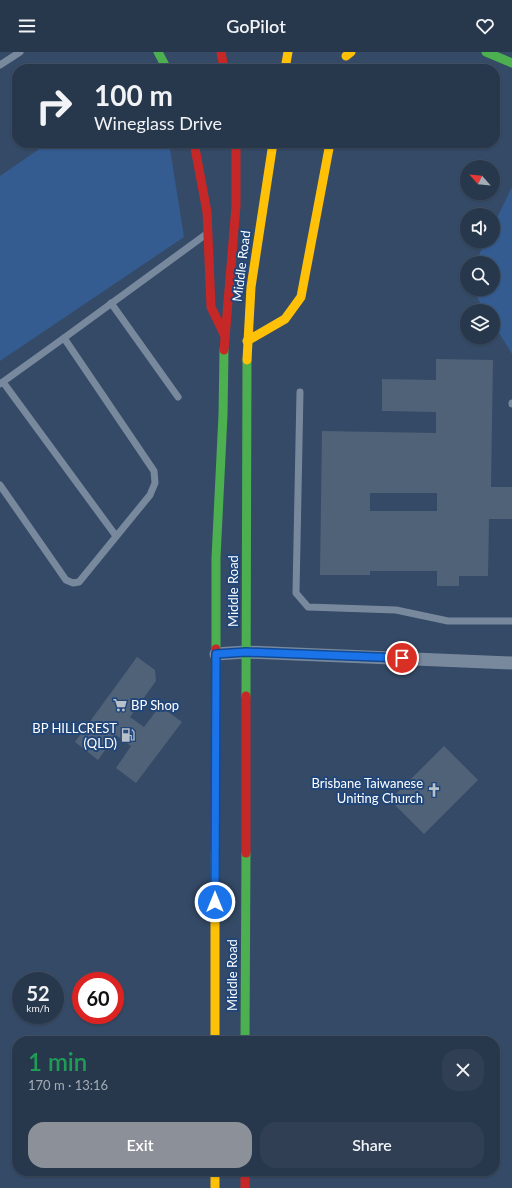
<!DOCTYPE html>
<meta charset="utf-8">
<style>
body{margin:0;font-family:Lato,sans-serif;background:#303f53;color:#f1f3f6;height:100vh;display:flex;flex-direction:column;font-size:15px;white-space:nowrap}
*{box-sizing:border-box;margin:0}
p{font-size:13px;color:#a5acb5}
.icon{flex:none;width:22px;height:22px;fill:none;stroke:currentColor;stroke-width:2;stroke-linecap:round;stroke-linejoin:round}
.map{position:relative;flex:1;overflow:hidden}
.panel{position:absolute;left:12px;top:984px;width:488px;height:140px;display:flex;flex-direction:column;background:#28384c;border-radius:16px;box-shadow:0 1px 3px #0004,0 0 0 1px #445264}
.panel>*{flex:none}
.hud{position:absolute;left:12px;top:12px;width:488px;height:84px;border-radius:16px;box-shadow:0 1px 3px #0004,0 0 0 1px #445264;background:#28384c;color:#f1f3f6;overflow:hidden}
.needle{width:26px;rotate:297deg}
.buttons{position:absolute;left:460px;top:108px;display:grid;gap:8px}
.buttons a{display:grid;place-items:center;width:40px;height:40px;border-radius:50%;background:#28384c;box-shadow:0 1px 3px #0004,0 0 0 1px #445264;font-size:20px}
.speed{position:absolute;left:12px;top:920px;display:flex;gap:8px;font-size:20px;font-weight:700;text-align:center}
.speed>*{display:grid;place-content:center;width:52px;height:52px;border-radius:50%;background:#28384c;box-shadow:0 1px 3px #0004,0 0 0 1px #445264;line-height:1}
.speed small{font-size:10px;font-weight:400}
.speed .limit{border:6px solid #d22;background:#fff;color:#111}
.pin{position:absolute;display:grid;place-items:center;width:34px;height:34px;color:#fff;margin:-17px;border:2px solid #fff;border-radius:50%;box-shadow:0 1px 4px #0007}
.me{position:absolute;width:44px;margin:-22px;rotate:0deg;stroke-linejoin:round;filter:drop-shadow(0 0 3px #0008)}
.turn{display:flex;align-items:center;gap:14px;height:84px;padding:0 16px;font-size:18px}
.turn .icon{width:52px;height:52px;stroke-width:2.5}
.turn b{display:block;font-size:28px;line-height:34px}
.round{display:grid;place-items:center;flex:none;width:42px;height:42px;border-radius:16px;background:#303f53}
.overview{display:flex;align-items:center;justify-content:space-between;height:68px;padding:0 16px}
h1{font-size:24px;font-weight:600;line-height:30px;color:#1e9e55}
.button{display:flex;gap:8px;margin-top:auto;padding:8px 16px}
.button a{flex:1;height:46px;border-radius:16px;background:#8c9099;color:#fff;font-size:16px;font-weight:600;line-height:46px;text-align:center}
.button a+a{background:#303f53;color:#f1f3f6}
header{display:flex;justify-content:space-between;align-items:center;height:52px;padding:0 16px;background:#28384c;font-size:18px;font-weight:600}
.map>svg:first-child{display:block}
</style>
<header><svg class="icon" aria-label="menu" viewBox="0 0 24 24"><path d="M4 6h16M4 12h16M4 18h16"/></svg>GoPilot<svg class="icon" aria-label="heart" viewBox="0 0 24 24"><path d="M12 20l-8-8c-3-5 5-10 8-4 3-6 11-1 8 4z"/></svg></header>
<div class="map">
<svg width="512" height="1136" viewBox="0 0 512 1136">
<rect width="100%" height="100%" fill="#354a66"/>
<g fill="#345c91">
<polygon points="48,91 169,91 184,185 0,309 0,124"/>
<polygon points="512,135 512,302 493,271 493,259 485,259 472,237 493,237 493,211 475,211 486,189 493,189 493,174"/>
</g>
<g fill="#506278" fill-rule="evenodd">
<path d="M436 307 493 308 491 435H512V467H489L488 524H459V534H437V519H370V523H320L322 379 436 381V360L382 359V327L436 328ZM370 441H437V459H370Z"/>
<polygon points="137,605 155,618 156,629 130,665 144,675 160,654 182,670 136,731 116,716 131,694 116,683 98,708 75,690"/>
<polygon points="444,694 478,728 424,782 390,748"/>
</g>
<g fill="none" stroke-linecap="round" stroke-linejoin="round">
<g stroke="#79899d" stroke-width="7">
<polyline points="0,13 20,0"/>
<polyline points="111,251 178,345"/>
<polyline points="64,286 205,183"/>
<polyline points="3,330 116,484"/>
<polyline points="0,332 64,286 154,419 155,431 150,443 79,530 73,531 66,528 0,433"/>
<polyline points="300,340 296,541 308,555 396,558 448,569 512,569"/>
<polyline points="512,351 512,352"/>
</g>
<polyline stroke="#79899d" stroke-width="13" points="216,602 246,600 512,611"/>
<g stroke="#4caf50" stroke-width="9">
<polyline points="158,0 167,17"/>
<polyline points="486,0 512,11"/>
<polyline points="216,597 216,506 223,363 224,298"/>
<polyline points="246,644 247,308"/>
<polyline points="245,989 246,801"/>
</g>
<g stroke="#ffc107" stroke-width="9">
<polyline points="346,4 351,0"/>
<polyline points="285,17 288,0"/>
<polyline points="247,289 285,267 301,245 330,91"/>
<polyline points="247,308 251,235 273,91"/>
<polyline points="215,989 215,799"/>
<polyline points="215,1119 215,1136"/>
</g>
<g stroke="#c62828" stroke-width="9">
<polyline points="221,0 224,17"/>
<polyline points="194,91 207,160 211,255 224,282"/>
<polyline points="224,298 236,154 236,91"/>
<polyline points="215,799 216,597"/>
<polyline points="246,801 246,644"/>
<polyline points="245,1119 245,1136"/>
</g>
</g>
<g fill="none" stroke-linecap="round" stroke-linejoin="round">
<defs>
<polyline id="route" points="215,850 216,602 246,600 402,606"/>
</defs>
<use href="#route" stroke="#114b97" stroke-width="10"/>
<use href="#route" stroke="#1a73e8" stroke-width="7"/>
</g>
<defs>
<symbol id="supermarket-bare" viewBox="-9 -9 18 18"><path d="M-6-5.5h2.5l.6 2H6L4.5 2H-2.5L-4.4-4H-6ZM-1.5 3.2a1.3 1.3 0 1 0 .1 0ZM3 3.2a1.3 1.3 0 1 0 .1 0Z" fill="#b8c0c9" stroke="#21467a" stroke-width="2.5" paint-order="stroke"/></symbol>
<symbol id="fuel-bare" viewBox="-9 -9 18 18"><path d="M-5.5-6h7V0h2V4h1.3V-2.5L3-4.5l.8-.8L6-3V5H2.5V1h-1V6h-7ZM-4.2-4.7v3.2H.2V-4.7Z" fill="#b8c0c9" stroke="#21467a" stroke-width="2.5" paint-order="stroke"/></symbol>
<symbol id="church-bare" viewBox="-9 -9 18 18"><path d="M-1.2-6h2.4v3.5h3.3v2.4h-3.3V6h-2.4V-.1h-3.3v-2.4h3.3Z" fill="#b8c0c9" stroke="#21467a" stroke-width="2.5" paint-order="stroke"/></symbol>
</defs>
<g fill-rule="evenodd">
<use href="#supermarket-bare" x="110" y="643" width="20" height="20"/>
<use href="#fuel-bare" x="118" y="673" width="20" height="20"/>
<use href="#church-bare" x="424" y="728" width="20" height="20"/>
</g>
<g text-anchor="middle" stroke-width="4" stroke-linejoin="round" paint-order="stroke">
<g font-size="13" fill="#fff" stroke="#21467a">
<text transform="translate(241 214) rotate(-83)" y="5">Middle Road</text>
<text transform="translate(233 539) rotate(-90)" y="5">Middle Road</text>
<text transform="translate(232 923) rotate(-90)" y="5">Middle Road</text>
</g>
<g font-size="13" fill="#fff" stroke="#21467a" text-anchor="end">
<text x="131" y="658" text-anchor="start">BP Shop</text>
<text x="117" y="681">BP HILLCREST<tspan x="117" dy="15">(QLD)</tspan></text>
<text x="423" y="736">Brisbane Taiwanese<tspan x="423" dy="15">Uniting Church</tspan></text>
</g>
</g>
</svg>
<div class="buttons">
<a><svg class="needle" viewBox="-14 -14 28 28"><path d="M0-13l5 13h-10z" fill="#e53935"/><path d="M0 13l5-13h-10z" fill="#a5acb5"/></svg></a>
<a><svg class="icon" aria-label="sound" viewBox="0 0 24 24"><path d="M4 9h4l5-4v14l-5-4H4zM17 9q2 3 0 6"/></svg></a>
<a><svg class="icon" aria-label="search" viewBox="0 0 24 24"><circle cx="10" cy="10" r="6"/><path d="M15 15l6 6"/></svg></a>
<a><svg class="icon" aria-label="layers" viewBox="0 0 24 24"><path d="M12 4l9 5-9 5-9-5zM3 14l9 5 9-5"/></svg></a>
</div>
<div class="speed"><div>52<small>km/h</small></div><div class="limit">60</div></div>
<div class="pin" style="left:402px;top:606px;background:#d93025"><svg class="icon" aria-label="arrive" viewBox="0 0 24 24"><path d="M6 21V4h12l-3 4 3 4H6"/></svg></div>
<svg class="me" style="left:215px;top:850px" viewBox="-20 -20 40 40"><circle r="17" fill="#1a73e8" stroke="#fff" stroke-width="3"/><path d="M0-11L8 9 0 5-8 9z" fill="#fff"/></svg>
<div class="hud">
<div class="turn"><svg class="icon" aria-label="right" viewBox="0 0 24 24"><path d="M7 20v-9h11M14 6l5 5-5 5"/></svg><div><b>100 m</b>Wineglass Drive</div></div>
</div>
<section class="panel">
<div class="overview"><div><h1>1 min</h1><p>170 m · 13:16</p></div><a class="round"><svg class="icon" aria-label="close" viewBox="0 0 24 24"><path d="M6 6l12 12M18 6L6 18"/></svg></a></div>
<div class="button"><a>Exit</a><a>Share</a></div>
</section>
</div>
